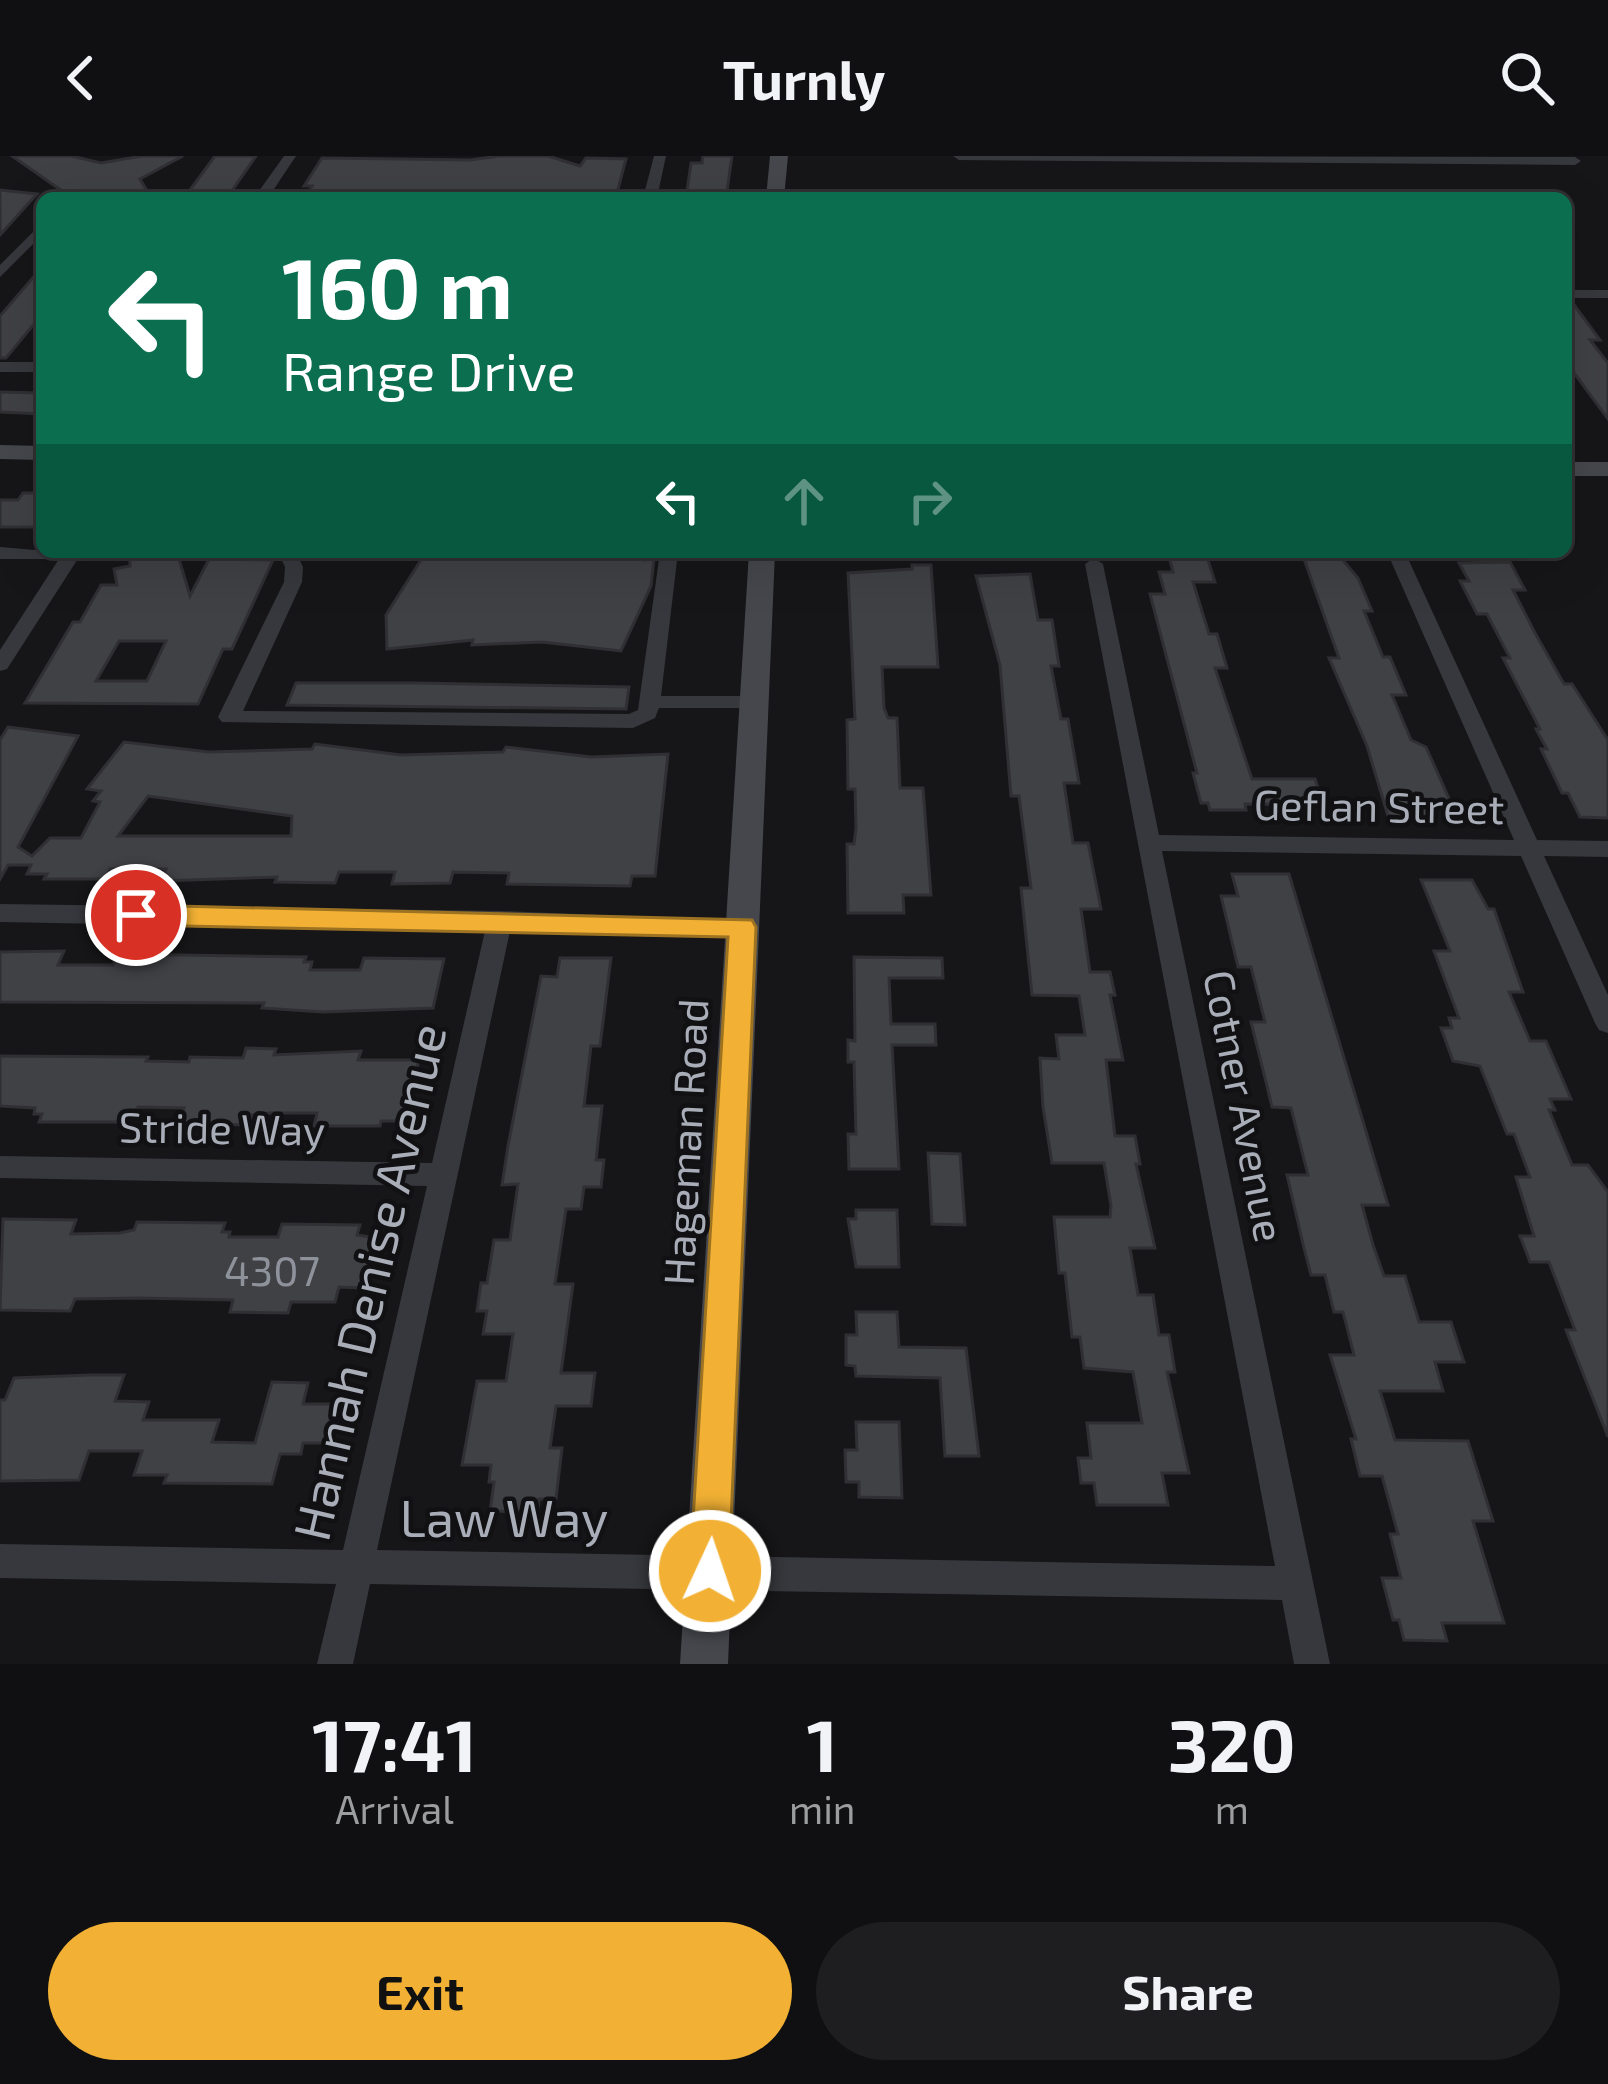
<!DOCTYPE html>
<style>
body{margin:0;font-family:"Exo 2",sans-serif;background:#1e1e20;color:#f1f3f6;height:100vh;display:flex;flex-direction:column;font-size:45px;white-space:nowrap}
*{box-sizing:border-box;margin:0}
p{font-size:39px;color:#9c9d9f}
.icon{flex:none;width:66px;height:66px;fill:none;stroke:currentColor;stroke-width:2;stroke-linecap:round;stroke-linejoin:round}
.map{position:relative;height:1508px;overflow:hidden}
.details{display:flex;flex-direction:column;background:#101012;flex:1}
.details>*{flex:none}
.banner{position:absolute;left:36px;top:36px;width:1536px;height:366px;border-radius:18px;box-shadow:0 12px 48px #0002,0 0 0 3px #303032;background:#0b6e4f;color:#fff;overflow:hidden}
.pin{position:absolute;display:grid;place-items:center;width:102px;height:102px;color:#fff;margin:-51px;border:6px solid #fff;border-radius:50%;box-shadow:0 3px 12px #0007}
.me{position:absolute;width:132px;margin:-66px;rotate:3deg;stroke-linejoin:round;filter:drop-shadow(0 0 9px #0008)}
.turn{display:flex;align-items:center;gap:42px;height:252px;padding:0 48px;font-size:54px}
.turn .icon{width:156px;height:156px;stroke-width:2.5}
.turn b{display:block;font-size:84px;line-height:102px}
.lanes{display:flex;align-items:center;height:114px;padding:0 48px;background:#0003;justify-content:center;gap:60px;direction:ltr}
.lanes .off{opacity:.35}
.eta{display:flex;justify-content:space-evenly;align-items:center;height:204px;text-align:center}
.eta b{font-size:72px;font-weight:700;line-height:84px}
.cta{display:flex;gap:24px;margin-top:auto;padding:24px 48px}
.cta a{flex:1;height:138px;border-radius:72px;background:#f2b134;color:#111;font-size:48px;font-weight:700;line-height:138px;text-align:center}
.cta a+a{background:#1e1e20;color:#f1f3f6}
header{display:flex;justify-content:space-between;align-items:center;height:156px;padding:0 48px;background:#101012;font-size:54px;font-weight:700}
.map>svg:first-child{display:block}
</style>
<header><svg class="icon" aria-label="back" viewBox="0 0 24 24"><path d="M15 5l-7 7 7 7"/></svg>Turnly<svg class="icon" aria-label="search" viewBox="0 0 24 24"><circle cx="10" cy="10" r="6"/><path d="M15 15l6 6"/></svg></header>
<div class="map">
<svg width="1608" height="1508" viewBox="0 0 1608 1508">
<rect width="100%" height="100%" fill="#161618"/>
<g fill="#404145" stroke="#303034" stroke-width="3" fill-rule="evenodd">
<polygon points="12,0 71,0 101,7 142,0 183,0 140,23 151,42 68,39"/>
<polygon points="215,0 256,0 231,36 219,36 215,42 184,42"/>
<polygon points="499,0 548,0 580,10 586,2 626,3 617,37 606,37 604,42 305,42 312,30 304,30 322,2 470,4"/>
<polygon points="703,0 732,0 726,42 686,42 691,7 702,7"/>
<polygon points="0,34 37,38 0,79"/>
<polygon points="42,111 42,168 34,168 6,202 0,202 0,160"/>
<polygon points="1566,146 1572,146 1600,184 1590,184 1608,207 1608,263 1566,206"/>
<polygon points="0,236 42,237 42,258 0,256"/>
<polygon points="23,337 42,337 42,371 0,371 0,344 18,344"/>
<path d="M150 396H177L190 440 209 403 273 404 232 493H223L198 548 25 547 73 466H80L101 429H117L114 413 130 410V400ZM119 485H166L147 525H96Z"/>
<polygon points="426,396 643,396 644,404 654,403 651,430 621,495 542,486 472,489 473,484 387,493 386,459"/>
<polygon points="1308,396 1336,396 1358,422 1372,455 1364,455 1383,501 1390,501 1406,539 1392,539 1411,584 1426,591 1451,647 1426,647 1429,660 1388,660 1367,590 1329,502 1339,502 1304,403 1311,403"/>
<polygon points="1169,401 1207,401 1215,426 1193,426 1209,478 1217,478 1227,512 1215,512 1252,623 1315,623 1324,649 1245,648 1246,654 1210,654 1208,647 1201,647 1193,617 1197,617 1150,438 1165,438 1159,416 1173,416"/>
<polygon points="1510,406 1525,434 1513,434 1535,477 1564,528 1572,528 1608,584 1608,662 1580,661 1568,637 1562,637 1541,593 1547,593 1536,573 1540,573 1503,502 1510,502 1487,458 1477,458 1460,425 1469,425 1459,407"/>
<polygon points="912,409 931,409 938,511 882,511 884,552 888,562 897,562 900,632 923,632 931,739 903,739 904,757 848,757 847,688 854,688 856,672 855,633 848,633 847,564 855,563 848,417 912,413"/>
<polygon points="1030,418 1038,464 1052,464 1059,510 1051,510 1061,563 1068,563 1079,627 1064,627 1073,687 1088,687 1101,753 1081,753 1090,816 1110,816 1115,839 1110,839 1123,904 1106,904 1115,980 1135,980 1140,1008 1136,1008 1155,1092 1130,1092 1138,1139 1153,1139 1159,1179 1169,1179 1175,1216 1167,1216 1189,1317 1162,1317 1168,1349 1097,1349 1094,1327 1081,1327 1078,1302 1091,1302 1087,1267 1142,1267 1133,1216 1084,1212 1080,1181 1072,1181 1065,1117 1059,1117 1054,1061 1110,1061 1111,1050 1104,1007 1052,1007 1043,951 1040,902 1059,903 1056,879 1085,879 1079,840 1032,839 1021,732 1031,732 1019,640 1011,640 1000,509 976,420"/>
<polygon points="296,527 415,527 629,531 626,553 287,549"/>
<path d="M8 571 78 580 18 691 32 700 50 682H81L100 646 93 645 101 635 87 633 124 586 209 596 312 593 315 588 401 599 503 596 506 591 591 601 668 598 655 720H632L630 730 507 728 509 717 453 716 450 727 392 728 395 716H339L335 727 275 726 277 721 161 725 166 713H110L106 723H44L47 718H27L31 709H8L0 723V584ZM148 640 292 660 291 680H118Z"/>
<polygon points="1232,718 1289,718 1388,1049 1362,1049 1373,1089 1384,1120 1405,1120 1419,1166 1451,1166 1464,1206 1435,1206 1443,1235 1380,1235 1395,1284 1468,1285 1493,1365 1473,1365 1504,1467 1442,1467 1447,1485 1404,1484 1399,1464 1393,1464 1382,1422 1401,1422 1390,1378 1398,1378 1382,1320 1360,1320 1351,1283 1356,1283 1330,1199 1354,1199 1343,1156 1334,1156 1325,1119 1311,1119 1303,1088 1287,1019 1308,1019 1291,952 1272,951 1266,926 1251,866 1265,866 1251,811 1238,811 1221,740 1238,740"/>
<polygon points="1421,724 1472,724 1488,753 1494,753 1523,836 1509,836 1530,885 1546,885 1571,943 1550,943 1555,954 1549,954 1572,1009 1588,1009 1608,1036 1608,1281 1566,1174 1575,1174 1549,1106 1530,1106 1520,1080 1534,1080 1516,1021 1530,1021 1514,978 1507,978 1480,910 1453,905 1441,872 1452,872 1449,862 1459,862 1434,795 1450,795"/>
<polygon points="64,795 58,809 113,809 118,798 306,801 304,806 312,806 310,814 360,814 364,802 444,803 433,852 323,856 262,852 264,847 0,846 0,796"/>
<polygon points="854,801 942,802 943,822 889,822 891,868 935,868 936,889 892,889 899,1013 849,1013 848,978 856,978 854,906 848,906 848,884 855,885"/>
<polygon points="560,802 611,802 600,890 591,890 584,950 602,950 596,1004 604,1004 601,1031 584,1031 581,1053 566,1053 555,1128 573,1128 561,1217 595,1217 591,1250 556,1250 550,1292 562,1292 556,1343 539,1343 538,1356 490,1355 494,1326 489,1326 491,1309 462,1309 477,1225 506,1225 513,1178 483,1178 487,1155 477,1155 481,1127 487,1127 494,1084 510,1084 518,1028 502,1029 508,990 541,820 557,821"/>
<polygon points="246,892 276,893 274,899 361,895 358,904 419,904 405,965 381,965 380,970 314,970 317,957 269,957 252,959 249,969 179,967 184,952 138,951 127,966 39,966 42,958 34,958 35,952 0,950 0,900 148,901 146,905 189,906 190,901 243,902"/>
<polygon points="928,997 960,998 965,1069 932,1068"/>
<polygon points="856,1054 897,1054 899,1111 856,1111 848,1063 856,1063"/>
<polygon points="3,1063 76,1064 71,1078 120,1077 134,1074 137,1066 225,1067 222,1076 230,1076 229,1081 278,1081 282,1068 360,1069 357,1079 376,1082 364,1132 339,1131 335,1146 291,1146 288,1157 230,1156 233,1144 139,1142 75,1143 70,1155 0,1154"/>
<polygon points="856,1156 897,1156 899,1191 966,1192 979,1300 945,1300 940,1222 856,1220 855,1210 846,1209 846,1179 857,1179"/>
<polygon points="90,1219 124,1219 115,1245 149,1246 143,1264 219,1264 212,1286 255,1287 272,1226 308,1227 303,1248 334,1248 325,1287 303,1287 301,1298 280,1298 272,1328 164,1327 167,1319 134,1319 142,1295 89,1295 79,1324 0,1325 0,1244 5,1244 14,1222"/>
<polygon points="856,1266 899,1266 902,1342 859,1341 859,1326 846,1326 845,1294 857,1294"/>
</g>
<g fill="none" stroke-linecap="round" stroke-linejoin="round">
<g fill="#37383d" fill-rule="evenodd">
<polygon points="284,0 296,0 268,42 254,42"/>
<polygon points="654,0 666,0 657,42 643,42"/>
<polygon points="953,0 1575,1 1581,5 1575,9 959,4"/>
<polygon points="42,67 42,79 0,121 0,109"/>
<rect x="1566" y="134" width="42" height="8"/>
<rect x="0" y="206" width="42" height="10"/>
<polygon points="0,391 81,398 7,513 0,515 0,494 59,403 0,403"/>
<polygon points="278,396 296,396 303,411 302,426 243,555 629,558 638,554 660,396 678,396 661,540 754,540 764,546 754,552 659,552 655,562 633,572 222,566 218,561 284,426 285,411"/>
<polygon points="1387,396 1405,396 1537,684 1608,685 1608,701 1544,700 1608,839 1608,877 1599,874 1595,867 1521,700 1162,695 1330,1508 1294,1508 1282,1444 370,1428 353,1508 317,1508 336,1428 0,1422 0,1388 343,1394 427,1030 0,1022 0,1000 432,1007 485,775 0,766 0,748 500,755 751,765 754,771 751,777 742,780 510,775 377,1394 1275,1410 1085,408 1094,402 1103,408 1159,679 1514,684"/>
</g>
<g fill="#45474d" fill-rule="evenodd">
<polygon points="770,0 788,0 784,42 766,42"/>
<polygon points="0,289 42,290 42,304 0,303"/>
<rect x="1566" y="306" width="42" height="14"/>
<polygon points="749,396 775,396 728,1508 680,1508"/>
</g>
</g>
<polygon fill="#f2b134" stroke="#9d7322" stroke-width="3" points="136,749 752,764 756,771 729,1415 724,1429 710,1435 696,1429 690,1415 728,781 136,769 123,759"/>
<g text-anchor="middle" stroke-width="9" stroke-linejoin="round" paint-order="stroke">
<g font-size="42" fill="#a8adb8" stroke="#111113">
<text transform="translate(1379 651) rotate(1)" y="15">Geflan Street</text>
<text transform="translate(1244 950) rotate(79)" y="15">Cotner Avenue</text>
<text transform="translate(222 973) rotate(1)" y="15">Stride Way</text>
<text transform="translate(686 986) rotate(-87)" y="15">Hageman Road</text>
</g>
<g font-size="42" fill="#8e929b">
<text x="272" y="1130">4307</text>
</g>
<g font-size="51" fill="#a8adb8" stroke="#111113">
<text transform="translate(370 1126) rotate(-77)" y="18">Hannah Denise Avenue</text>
<text x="504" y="1381">Law Way</text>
</g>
</g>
</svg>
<div class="pin" style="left:136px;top:759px;background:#d93025"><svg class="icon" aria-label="arrive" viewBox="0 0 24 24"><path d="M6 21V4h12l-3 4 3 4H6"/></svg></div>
<svg class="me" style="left:710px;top:1415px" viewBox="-20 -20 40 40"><circle r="17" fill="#f2b134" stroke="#fff" stroke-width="3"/><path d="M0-11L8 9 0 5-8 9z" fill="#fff"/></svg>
<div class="banner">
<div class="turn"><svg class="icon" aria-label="left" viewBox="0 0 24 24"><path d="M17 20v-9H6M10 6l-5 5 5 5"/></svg><div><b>160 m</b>Range Drive</div></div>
<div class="lanes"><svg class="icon" aria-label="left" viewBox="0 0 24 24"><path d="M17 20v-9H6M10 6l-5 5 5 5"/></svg><svg class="icon off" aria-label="ahead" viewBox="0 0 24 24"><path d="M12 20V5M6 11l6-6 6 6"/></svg><svg class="icon off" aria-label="right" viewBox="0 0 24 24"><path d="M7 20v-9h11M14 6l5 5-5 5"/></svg></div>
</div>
</div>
<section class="details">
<div class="eta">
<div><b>17:41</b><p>Arrival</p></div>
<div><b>1</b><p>min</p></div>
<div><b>320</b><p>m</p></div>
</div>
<div class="cta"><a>Exit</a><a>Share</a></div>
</section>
